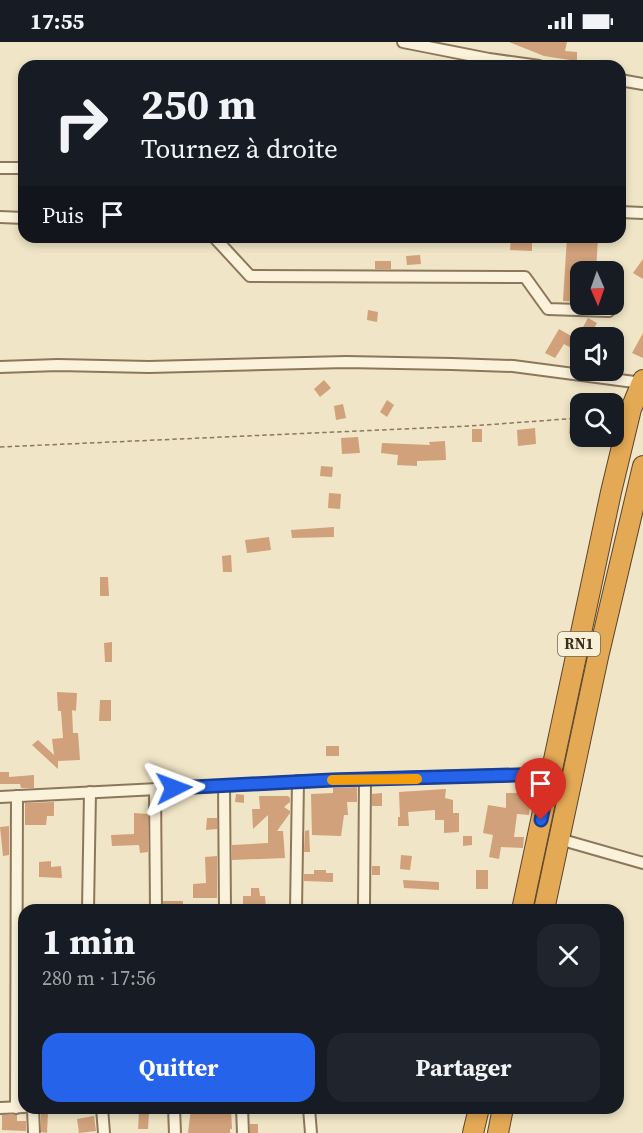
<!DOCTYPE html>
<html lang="fr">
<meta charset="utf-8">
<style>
body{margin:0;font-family:"Source Serif 4",serif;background:#20242c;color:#f1f3f6;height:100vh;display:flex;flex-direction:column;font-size:22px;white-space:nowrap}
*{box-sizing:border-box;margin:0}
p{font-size:20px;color:#9ea1a6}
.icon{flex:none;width:33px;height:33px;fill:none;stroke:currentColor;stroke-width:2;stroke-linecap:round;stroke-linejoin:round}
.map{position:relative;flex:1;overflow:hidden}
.details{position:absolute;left:18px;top:862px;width:606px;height:210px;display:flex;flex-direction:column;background:#171b24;border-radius:18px;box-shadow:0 3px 9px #0003}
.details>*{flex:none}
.guide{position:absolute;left:18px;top:18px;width:608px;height:183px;border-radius:18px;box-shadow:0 3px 9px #0003;background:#171b24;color:#f1f3f6;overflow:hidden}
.needle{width:39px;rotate:178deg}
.controls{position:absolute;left:570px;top:219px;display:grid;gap:12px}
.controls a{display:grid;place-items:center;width:54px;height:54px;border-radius:12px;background:#171b24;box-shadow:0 3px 9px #0003;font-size:30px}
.pin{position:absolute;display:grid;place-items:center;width:51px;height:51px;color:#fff;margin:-62px -26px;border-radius:50% 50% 50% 0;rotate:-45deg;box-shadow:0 0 6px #0007}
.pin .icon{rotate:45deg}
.me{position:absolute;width:66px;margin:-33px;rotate:87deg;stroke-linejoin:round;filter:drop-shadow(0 0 4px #0008)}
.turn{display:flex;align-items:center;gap:21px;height:126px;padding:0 24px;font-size:27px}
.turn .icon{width:78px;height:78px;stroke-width:2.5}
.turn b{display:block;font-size:42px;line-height:51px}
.then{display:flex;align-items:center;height:57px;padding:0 24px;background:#0003;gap:12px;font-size:22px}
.round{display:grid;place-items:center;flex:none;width:63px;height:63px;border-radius:18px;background:#20242c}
.overview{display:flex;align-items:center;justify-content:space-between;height:102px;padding:0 24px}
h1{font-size:36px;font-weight:700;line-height:45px}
.cta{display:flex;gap:12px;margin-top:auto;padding:12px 24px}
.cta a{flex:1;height:69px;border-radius:18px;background:#2563eb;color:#fff;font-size:24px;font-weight:700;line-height:69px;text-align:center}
.cta a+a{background:#20242c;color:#f1f3f6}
.status{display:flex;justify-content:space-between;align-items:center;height:42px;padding:0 30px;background:#171b24;direction:ltr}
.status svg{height:16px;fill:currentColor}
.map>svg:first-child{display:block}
</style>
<div class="status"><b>17:55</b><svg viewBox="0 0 49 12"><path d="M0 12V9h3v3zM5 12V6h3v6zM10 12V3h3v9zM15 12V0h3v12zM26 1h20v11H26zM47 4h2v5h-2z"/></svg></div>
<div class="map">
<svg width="643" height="1091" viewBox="0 0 643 1091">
<rect width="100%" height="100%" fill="#f0e5c6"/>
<g fill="#d0a17a">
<polygon points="509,0 567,0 565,9 577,10 577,19 544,14"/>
<polygon points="511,195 532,195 532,209 510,208"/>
<polygon points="567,195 598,195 596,230 580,230 580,260 563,259"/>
<polygon points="420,213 421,222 407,223 406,214"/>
<polygon points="643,217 643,237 633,231"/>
<rect x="375" y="219" width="16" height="8"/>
<polygon points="368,268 378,270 377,280 367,278"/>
<polygon points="588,276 597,281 589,296 577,296"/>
<polygon points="559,287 580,299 580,311 564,302 555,316 545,311"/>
<polygon points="643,291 643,316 632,311"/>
<polygon points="614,308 624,312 617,330 614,330"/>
<polygon points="324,338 331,346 320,355 314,347"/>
<polygon points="387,358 394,363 387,375 380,370"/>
<polygon points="343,362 346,376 336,378 334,364"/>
<polygon points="570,378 580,379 580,392 569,392"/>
<polygon points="535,386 536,402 518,404 517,388"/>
<rect x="472" y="387" width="10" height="13"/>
<polygon points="358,395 360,411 342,412 341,396"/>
<polygon points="445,399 446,418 417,419 417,424 397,423 398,413 381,411 382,401 430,403 429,400"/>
<polygon points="321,424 333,425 332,435 320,434"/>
<polygon points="329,451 341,452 340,467 328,466"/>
<polygon points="334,485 334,495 292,496 291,488"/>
<polygon points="269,495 271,508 247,511 245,498"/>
<polygon points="231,513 232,530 223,530 222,514"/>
<polygon points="100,535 108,535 109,554 100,554"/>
<polygon points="112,600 112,620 105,620 104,601"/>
<polygon points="57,650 77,651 76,669 72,668 73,691 78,691 80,718 58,719 58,727 32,703 38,698 54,713 52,697 63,696 61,669 58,669"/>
<polygon points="100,658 111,658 111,679 99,679"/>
<rect x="326" y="704" width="13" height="10"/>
<polygon points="0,730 9,730 9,735 34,733 34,746 21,746 20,742 0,742"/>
<polygon points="357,745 357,760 347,760 348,773 344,773 341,794 312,793 311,752 333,751 333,746"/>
<polygon points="446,747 445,756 453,758 453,771 459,771 459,790 444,791 444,778 435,778 435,768 408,770 409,784 398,784 398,775 400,775 399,750"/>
<polygon points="382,751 382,764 372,764 372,752"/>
<polygon points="506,751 531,751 529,773 517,772 514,795 524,795 523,806 501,805 499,817 489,815 493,793 483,791 488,763 506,766"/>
<polygon points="236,752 244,753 244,761 235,760"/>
<polygon points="259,754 288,754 290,756 290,760 284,765 290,769 290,771 277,789 283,789 285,816 232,818 232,803 268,801 268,773 253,787 252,767 260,767"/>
<polygon points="54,760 54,774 47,774 46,783 25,783 25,761"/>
<polygon points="134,771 148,772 148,810 140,811 139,803 112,804 111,793 134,792"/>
<polygon points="207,776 217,776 217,787 206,788"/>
<polygon points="9,784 9,813 3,814 0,785"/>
<polygon points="309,788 310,810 304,810 305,789"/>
<polygon points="463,794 472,794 472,803 463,804"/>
<polygon points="401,813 412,814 410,828 400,827"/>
<polygon points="217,814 217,856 193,856 193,842 206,841 205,815"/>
<polygon points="51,819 51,825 61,824 62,836 39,835 39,820"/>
<rect x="372" y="824" width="8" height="9"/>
<polygon points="314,828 326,828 326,831 333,831 333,840 304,839 304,832 314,832"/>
<rect x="476" y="828" width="12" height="19"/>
<polygon points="403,838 439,840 439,848 404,846"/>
<polygon points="251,846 259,846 260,854 265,854 266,867 243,868 243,854 251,854"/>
<rect x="163" y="859" width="20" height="9"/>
<polygon points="191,1066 231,1067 232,1087 230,1087 230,1091 188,1091"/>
<polygon points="41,1070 48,1071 47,1091 41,1090"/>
<polygon points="139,1070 149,1071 148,1087 138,1087"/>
<polygon points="2,1073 17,1073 17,1079 26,1079 26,1089 2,1088"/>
<polygon points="94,1074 96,1089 79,1091 77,1077"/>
<rect x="250" y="1082" width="8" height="9"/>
</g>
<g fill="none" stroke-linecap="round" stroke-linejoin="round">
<defs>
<g id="street">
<polyline points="403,0 489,17 539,24"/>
<polyline points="620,38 643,42"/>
<polyline points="0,126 24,126"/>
<polyline points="620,170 643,171"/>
<polyline points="0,175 24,176"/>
<polyline points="214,195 250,234 525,235 548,267 609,269"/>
<polyline points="0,325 58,323 149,325 346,320 452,322 513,324 642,341"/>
<polyline points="224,743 225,868"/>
<polyline points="155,747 156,868"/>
<polyline points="0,755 332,738 551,732"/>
<polyline points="559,797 643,821"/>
<polyline points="364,863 365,738"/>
<polyline points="88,868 90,750"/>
<polyline points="296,868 298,739"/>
<polyline points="0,1066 24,1065"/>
<polyline points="16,1066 17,754"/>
<polyline points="33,1066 34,1091"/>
<polyline points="102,1066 104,1091"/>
<polyline points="174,1066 175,1091"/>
<polyline points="242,1066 243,1091"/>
<polyline points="309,1066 311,1091"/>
</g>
<g id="highway">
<polyline points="522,868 611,450 631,367 643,338"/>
<polyline points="544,868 598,615 643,424"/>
<polyline points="473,1091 479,1066"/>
<polyline points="498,1091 503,1066"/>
</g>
</defs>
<use href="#street" stroke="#8d775a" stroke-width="14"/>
<use href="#highway" stroke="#5b452e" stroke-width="22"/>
<polyline stroke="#8d775a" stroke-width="1.5" stroke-dasharray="4.5 3" stroke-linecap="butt" points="0,405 470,384 580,376"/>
<use href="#street" stroke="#faf2da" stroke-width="10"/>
<use href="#highway" stroke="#e3a954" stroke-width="20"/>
</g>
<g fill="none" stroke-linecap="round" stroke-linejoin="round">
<defs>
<polyline id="route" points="174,746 332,738 551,732 541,778"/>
</defs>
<use href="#route" stroke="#184099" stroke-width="15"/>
<use href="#route" stroke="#2563eb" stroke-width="10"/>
<polyline stroke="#f59e0b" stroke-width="10" points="332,738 417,737"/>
</g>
<g text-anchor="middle" stroke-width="5" stroke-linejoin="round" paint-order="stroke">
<rect fill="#f7efd6" stroke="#746856" stroke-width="1.5" x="558" y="590" width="42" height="24" rx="4.5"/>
<g font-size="15" font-weight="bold" fill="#3c2e1f">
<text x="579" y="607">RN1</text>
</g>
</g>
</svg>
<div class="controls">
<a><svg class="needle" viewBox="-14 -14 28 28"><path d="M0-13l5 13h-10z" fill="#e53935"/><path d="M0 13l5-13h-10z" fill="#9ea1a6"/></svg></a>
<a><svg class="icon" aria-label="sound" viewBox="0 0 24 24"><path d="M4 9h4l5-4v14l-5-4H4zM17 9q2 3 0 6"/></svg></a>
<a><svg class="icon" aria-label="search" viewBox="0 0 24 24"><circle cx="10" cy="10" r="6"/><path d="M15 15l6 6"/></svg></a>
</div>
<div class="pin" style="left:541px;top:778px;background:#d93025"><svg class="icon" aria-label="arrive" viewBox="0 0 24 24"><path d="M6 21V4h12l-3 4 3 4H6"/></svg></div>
<svg class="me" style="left:174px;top:746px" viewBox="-20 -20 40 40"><path d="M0-17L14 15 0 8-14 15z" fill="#2563eb" stroke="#fff" stroke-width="4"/></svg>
<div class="guide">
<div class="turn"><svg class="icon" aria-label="right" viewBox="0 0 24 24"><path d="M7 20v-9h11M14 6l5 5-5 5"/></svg><div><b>250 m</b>Tournez à droite</div></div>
<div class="then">Puis<svg class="icon" aria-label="arrive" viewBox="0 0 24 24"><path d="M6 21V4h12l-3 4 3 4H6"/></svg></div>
</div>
<section class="details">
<div class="overview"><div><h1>1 min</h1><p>280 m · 17:56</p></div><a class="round"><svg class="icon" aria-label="close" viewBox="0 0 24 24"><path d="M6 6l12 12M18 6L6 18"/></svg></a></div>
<div class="cta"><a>Quitter</a><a>Partager</a></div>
</section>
</div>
